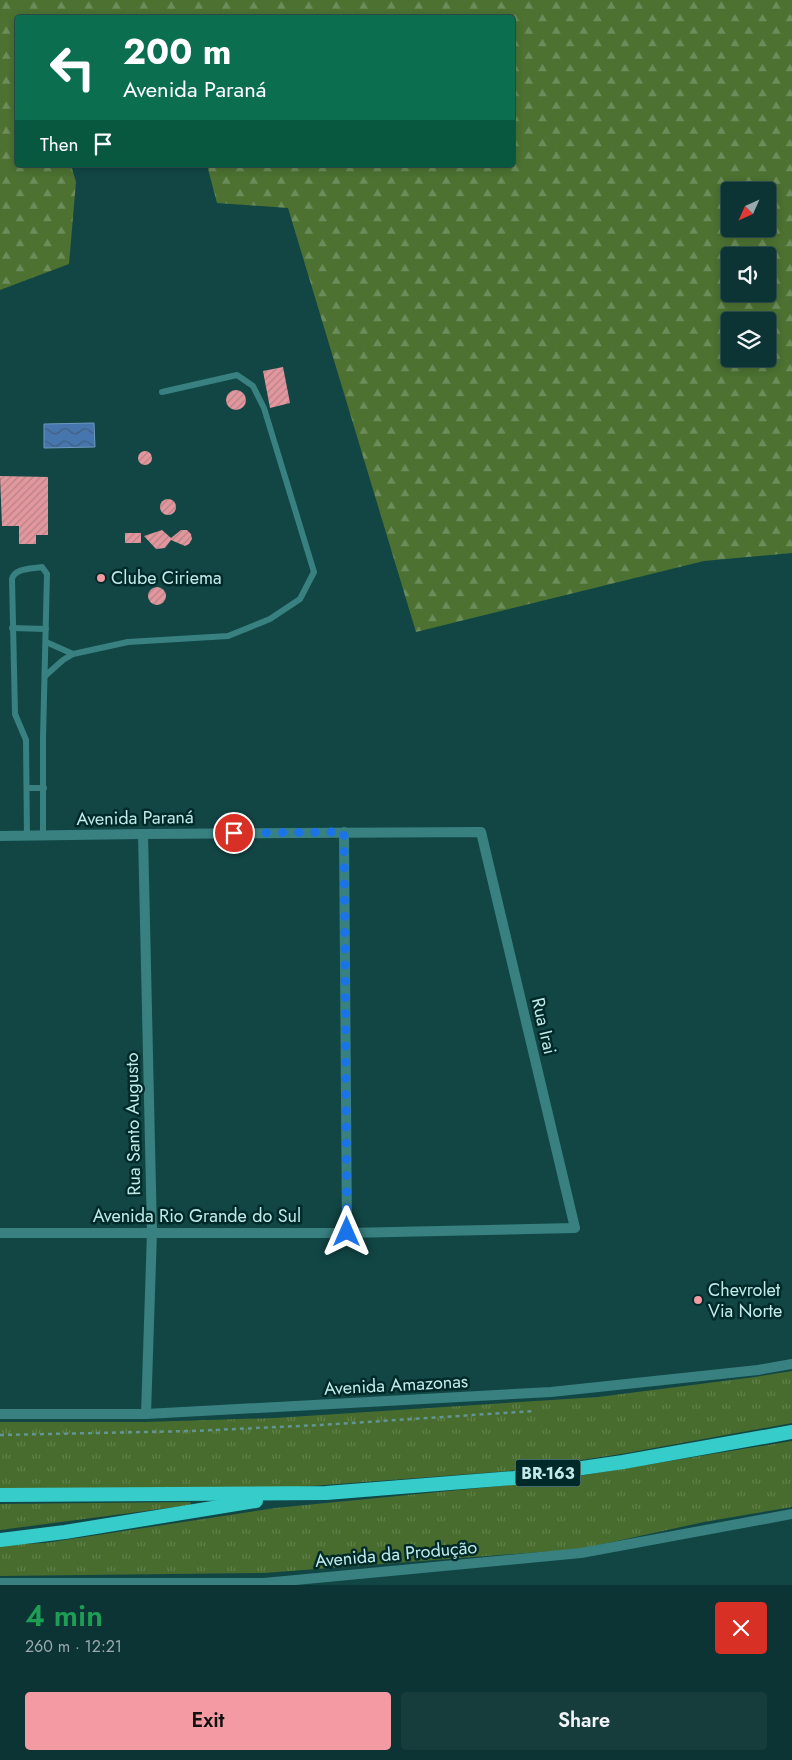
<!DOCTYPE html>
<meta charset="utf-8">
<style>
body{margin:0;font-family:Jost,sans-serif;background:#163c3c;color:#f1f3f6;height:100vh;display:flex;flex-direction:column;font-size:19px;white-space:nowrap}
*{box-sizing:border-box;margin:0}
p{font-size:16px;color:#9aaaac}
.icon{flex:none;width:28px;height:28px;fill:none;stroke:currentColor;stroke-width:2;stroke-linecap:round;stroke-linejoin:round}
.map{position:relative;height:1585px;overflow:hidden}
.side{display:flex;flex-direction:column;background:#0d3434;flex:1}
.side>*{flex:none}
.hud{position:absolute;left:15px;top:15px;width:500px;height:152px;border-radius:5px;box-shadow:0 2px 8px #0003,0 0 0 1px #2d4f4f;background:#0b6e4f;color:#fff;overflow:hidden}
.needle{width:32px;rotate:225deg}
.tools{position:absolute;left:721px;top:182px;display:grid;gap:10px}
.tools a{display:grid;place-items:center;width:55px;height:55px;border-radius:5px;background:#0d3434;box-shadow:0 2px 8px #0003,0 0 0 1px #2d4f4f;font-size:25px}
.pin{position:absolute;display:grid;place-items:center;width:42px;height:42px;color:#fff;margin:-21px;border:2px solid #fff;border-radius:50%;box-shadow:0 1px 5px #0007}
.me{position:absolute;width:55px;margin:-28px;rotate:0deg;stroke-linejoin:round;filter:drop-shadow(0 0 4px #0008)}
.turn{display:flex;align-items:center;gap:18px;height:105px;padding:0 25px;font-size:22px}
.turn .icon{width:65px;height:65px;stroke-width:2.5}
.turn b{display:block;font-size:35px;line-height:42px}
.then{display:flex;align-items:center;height:48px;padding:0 25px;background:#0003;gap:10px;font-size:19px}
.round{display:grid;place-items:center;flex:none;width:52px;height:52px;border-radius:5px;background:#163c3c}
.head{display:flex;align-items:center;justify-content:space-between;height:85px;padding:0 25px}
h1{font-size:30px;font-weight:600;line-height:38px;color:#1e9e55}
.primary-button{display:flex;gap:10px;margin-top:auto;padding:10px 25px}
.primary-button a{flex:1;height:58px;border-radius:5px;background:#f49aa3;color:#111;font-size:20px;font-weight:600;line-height:58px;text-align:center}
.primary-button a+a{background:#163c3c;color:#f1f3f6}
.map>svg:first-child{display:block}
</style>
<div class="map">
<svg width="792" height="1585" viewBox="0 0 792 1585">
<defs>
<pattern id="grass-tufts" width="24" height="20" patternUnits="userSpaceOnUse" patternTransform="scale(1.25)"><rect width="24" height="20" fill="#486c2d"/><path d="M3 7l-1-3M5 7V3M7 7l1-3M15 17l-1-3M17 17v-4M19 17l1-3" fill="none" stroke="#61814b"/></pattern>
<pattern id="forest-firs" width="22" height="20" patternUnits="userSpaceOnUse" patternTransform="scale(1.25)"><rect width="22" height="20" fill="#4c7131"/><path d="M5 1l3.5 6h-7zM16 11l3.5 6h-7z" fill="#6c8c59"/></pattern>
<pattern id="water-waves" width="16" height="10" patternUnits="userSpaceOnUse" patternTransform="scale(1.25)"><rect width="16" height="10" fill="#4776ae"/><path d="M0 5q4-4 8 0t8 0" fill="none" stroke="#41607f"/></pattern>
<pattern id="building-hatch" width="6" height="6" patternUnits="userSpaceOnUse" patternTransform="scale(1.25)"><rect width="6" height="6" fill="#e1979d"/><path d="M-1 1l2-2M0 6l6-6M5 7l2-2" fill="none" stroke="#b78387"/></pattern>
</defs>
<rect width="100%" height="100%" fill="#114645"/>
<g fill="url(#grass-tufts)">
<polygon points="792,1371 792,1423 621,1454 509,1471 272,1489 0,1488 0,1422 145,1422 275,1418 598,1397 755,1377"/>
<polygon points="792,1441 792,1507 704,1522 580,1549 264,1573 0,1576 0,1545 45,1543 275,1508 542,1482"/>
<polygon points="190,1502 191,1505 0,1530 0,1504"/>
</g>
<path fill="url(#forest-firs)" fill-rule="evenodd" d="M0 0H792V553L704 561 416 632 288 208 217 203 207 165H512V18H18V165H71L76 182 69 264 0 290ZM730 191H768V229H730ZM730 256H768V294H730ZM730 321H768V359H730Z"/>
<polygon fill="url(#water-waves)" stroke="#6b99c0" points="94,423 95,447 44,448 44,424"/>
<g fill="url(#building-hatch)">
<polygon points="283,367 290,403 270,408 263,371"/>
<circle cx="236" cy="400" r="10"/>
<circle cx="145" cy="458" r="7"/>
<polygon points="0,476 48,477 48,535 36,535 36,544 19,544 19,526 2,526"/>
<circle cx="168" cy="507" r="8"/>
<polygon points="162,530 171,538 181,530 187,530 191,534 192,539 189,544 185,546 171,540 165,548 156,549 144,536"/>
<rect x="125" y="533" width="16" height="10"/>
<circle cx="157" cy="596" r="9"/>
</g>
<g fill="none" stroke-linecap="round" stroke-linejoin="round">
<polyline stroke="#639392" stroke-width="2.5" stroke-dasharray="4 4" stroke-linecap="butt" points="0,1435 192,1431 321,1425 534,1411"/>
<g stroke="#388180" stroke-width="6">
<polyline points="12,628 46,629"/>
<polyline points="46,642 73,654"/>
<polyline points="45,676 63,660 73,654 128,642 228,636 270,619 300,599 314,572 264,408 253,386 237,375 162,392"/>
<polyline points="27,788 44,788"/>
<path d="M27 836 26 740 15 714 12 579C15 568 31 569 42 567L47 574 43 738V836"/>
</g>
<g stroke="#388180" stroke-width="10">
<polyline points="344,832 347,1233"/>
<polyline points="143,834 152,1232 146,1414"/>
<polyline points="0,836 143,834 481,832 575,1228 347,1233 0,1233"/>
</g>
<g stroke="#388180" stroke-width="10">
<polyline points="0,1414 146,1414 551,1392 758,1370 792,1364"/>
<polyline points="0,1583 264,1583 581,1553 792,1514"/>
</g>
<g stroke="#35ccca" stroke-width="14">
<polyline points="0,1495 326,1493 514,1478 623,1462 792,1432"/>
<polyline points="0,1540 65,1532 256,1501"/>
</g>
</g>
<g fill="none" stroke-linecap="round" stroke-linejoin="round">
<polyline stroke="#1a73e8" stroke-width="9" stroke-dasharray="0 16.2" points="234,833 344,832 347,1232"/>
</g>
<g fill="#f49aa3" stroke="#002a2a" stroke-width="2">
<circle cx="101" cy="578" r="5"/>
<circle cx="698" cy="1300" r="5"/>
</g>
<g text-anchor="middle" stroke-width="5" stroke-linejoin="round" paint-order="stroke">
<rect fill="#002a2a" stroke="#86b1b0" stroke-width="1" x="515.5" y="1459.5" width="65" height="27" rx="4"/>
<g font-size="16" font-weight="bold" fill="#c0ebe9">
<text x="548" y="1479">BR-163</text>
</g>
<g font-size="18" fill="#c0ebe9" stroke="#002a2a" text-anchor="start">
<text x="111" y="584">Clube Ciriema</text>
<text x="708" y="1296">Chevrolet<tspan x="708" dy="21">Via Norte</tspan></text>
</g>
<g font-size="18" fill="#c0ebe9" stroke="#002a2a">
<text transform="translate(135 818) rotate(-1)" y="6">Avenida Paraná</text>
<text transform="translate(544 1026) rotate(77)" y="6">Rua Irai</text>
<text transform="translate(133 1124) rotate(-91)" y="6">Rua Santo Augusto</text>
<text x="197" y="1222">Avenida Rio Grande do Sul</text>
<text transform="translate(396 1385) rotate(-3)" y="6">Avenida Amazonas</text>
<text transform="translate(396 1554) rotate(-5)" y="6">Avenida da Produção</text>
</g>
</g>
</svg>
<div class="tools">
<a><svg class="needle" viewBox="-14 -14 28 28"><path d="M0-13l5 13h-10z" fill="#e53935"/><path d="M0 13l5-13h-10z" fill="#9aaaac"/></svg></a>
<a><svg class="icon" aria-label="sound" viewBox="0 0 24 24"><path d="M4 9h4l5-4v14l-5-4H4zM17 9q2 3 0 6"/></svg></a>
<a><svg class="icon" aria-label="layers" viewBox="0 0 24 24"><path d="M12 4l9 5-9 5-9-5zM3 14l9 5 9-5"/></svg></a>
</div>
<div class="pin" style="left:234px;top:833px;background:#d93025"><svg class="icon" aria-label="arrive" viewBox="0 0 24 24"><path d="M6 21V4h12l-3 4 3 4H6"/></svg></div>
<svg class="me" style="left:347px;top:1232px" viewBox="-20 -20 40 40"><path d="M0-17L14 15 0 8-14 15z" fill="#1a73e8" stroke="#fff" stroke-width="4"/></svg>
<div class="hud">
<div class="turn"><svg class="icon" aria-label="left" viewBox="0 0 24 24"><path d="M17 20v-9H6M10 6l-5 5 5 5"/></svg><div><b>200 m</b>Avenida Paraná</div></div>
<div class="then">Then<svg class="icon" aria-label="arrive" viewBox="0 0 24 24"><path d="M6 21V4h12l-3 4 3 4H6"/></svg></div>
</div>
</div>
<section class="side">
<div class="head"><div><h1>4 min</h1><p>260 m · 12:21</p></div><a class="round" style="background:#d93025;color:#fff"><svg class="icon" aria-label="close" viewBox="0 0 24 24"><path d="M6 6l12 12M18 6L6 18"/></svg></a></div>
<div class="primary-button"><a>Exit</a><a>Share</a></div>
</section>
